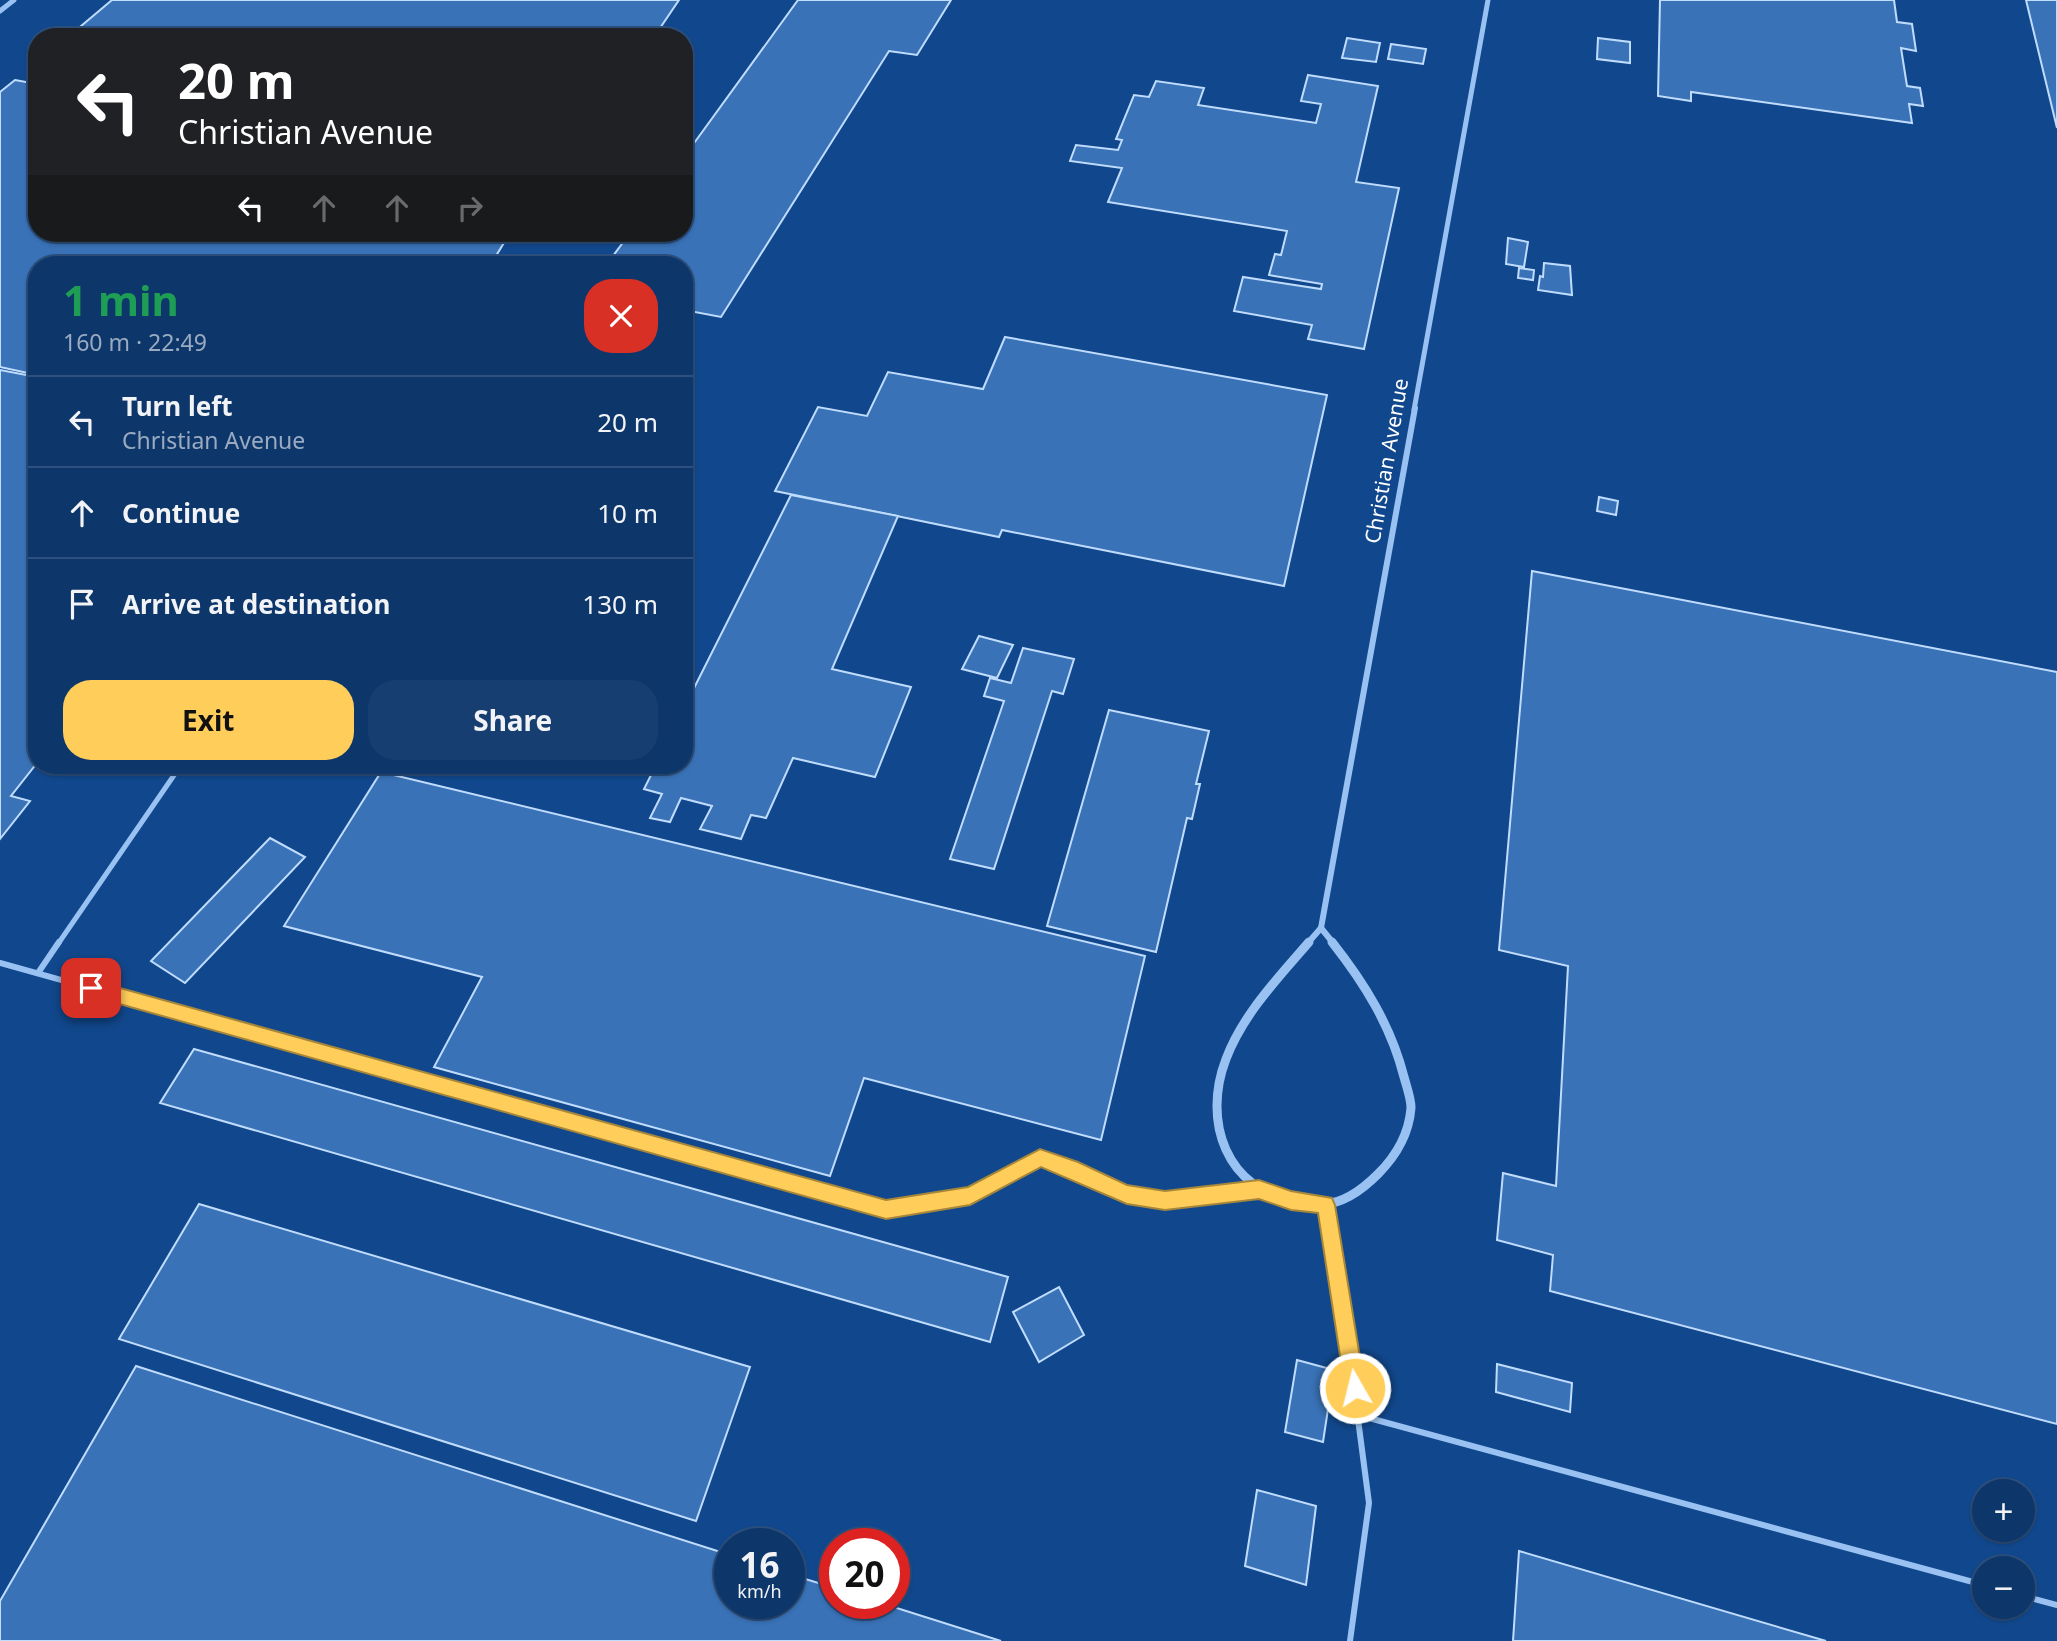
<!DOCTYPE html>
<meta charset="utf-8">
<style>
body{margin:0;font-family:"Noto Sans",sans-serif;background:#163e70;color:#f1f3f6;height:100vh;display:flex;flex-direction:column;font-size:26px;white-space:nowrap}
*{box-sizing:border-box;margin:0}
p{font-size:23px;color:#9aabc1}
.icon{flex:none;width:38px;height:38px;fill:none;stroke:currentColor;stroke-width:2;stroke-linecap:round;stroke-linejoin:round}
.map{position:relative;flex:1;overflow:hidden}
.sheet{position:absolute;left:28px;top:256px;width:665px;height:518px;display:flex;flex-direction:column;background:#0d366a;border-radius:28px;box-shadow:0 2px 5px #0004,0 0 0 2px #2d507e}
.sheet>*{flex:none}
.guide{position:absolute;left:28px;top:28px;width:665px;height:214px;border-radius:28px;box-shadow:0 2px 5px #0004,0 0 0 2px #2d507e;background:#202124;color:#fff;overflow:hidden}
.buttons{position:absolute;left:1972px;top:1479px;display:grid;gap:14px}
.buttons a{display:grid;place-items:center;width:63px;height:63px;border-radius:50%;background:#0d366a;box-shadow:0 2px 5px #0004,0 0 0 2px #2d507e;font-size:35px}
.speed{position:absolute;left:714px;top:1528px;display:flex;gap:14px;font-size:35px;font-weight:700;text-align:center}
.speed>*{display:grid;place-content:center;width:91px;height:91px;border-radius:50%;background:#0d366a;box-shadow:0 2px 5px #0004,0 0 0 2px #2d507e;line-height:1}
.speed small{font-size:18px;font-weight:400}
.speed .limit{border:10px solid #d22;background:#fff;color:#111}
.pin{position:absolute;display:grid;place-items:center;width:60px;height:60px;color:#fff;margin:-30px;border-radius:14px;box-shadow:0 4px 10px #0006}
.me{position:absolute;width:77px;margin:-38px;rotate:352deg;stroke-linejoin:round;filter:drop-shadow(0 0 5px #0008)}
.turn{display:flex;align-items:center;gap:24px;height:147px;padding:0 35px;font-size:32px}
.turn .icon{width:91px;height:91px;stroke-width:2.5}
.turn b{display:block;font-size:49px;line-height:60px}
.lanes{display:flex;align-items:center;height:66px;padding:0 35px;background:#0003;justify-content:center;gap:35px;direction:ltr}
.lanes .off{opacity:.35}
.round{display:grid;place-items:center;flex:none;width:74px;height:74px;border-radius:28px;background:#163e70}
.summary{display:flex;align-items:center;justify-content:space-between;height:119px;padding:0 35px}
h1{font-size:42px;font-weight:700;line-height:52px;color:#1e9e55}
.action{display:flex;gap:14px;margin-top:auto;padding:14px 35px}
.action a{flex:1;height:80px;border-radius:28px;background:#ffce5a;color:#111;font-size:28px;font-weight:700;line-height:80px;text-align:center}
.action a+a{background:#163e70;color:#f1f3f6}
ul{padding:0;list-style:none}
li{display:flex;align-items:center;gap:21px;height:91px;padding:0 35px;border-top:2px solid #2d507e}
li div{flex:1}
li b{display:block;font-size:26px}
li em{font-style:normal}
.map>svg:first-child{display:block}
</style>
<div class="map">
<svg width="2057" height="1641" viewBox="0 0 2057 1641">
<rect width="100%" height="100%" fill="#11488d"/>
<g fill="#3972b7" stroke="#c0dcfd" stroke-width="2">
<polygon points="112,0 679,0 654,37 68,37"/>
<polygon points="798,0 951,0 917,55 889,51 721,317 684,310 684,264 607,264 630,233 684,233 684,157"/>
<polygon points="1660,0 1894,0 1897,22 1912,24 1916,51 1901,48 1907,86 1920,88 1923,106 1909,104 1912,123 1691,92 1691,101 1658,96"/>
<polygon points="2026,0 2057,0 2057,128"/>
<polygon points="1347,38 1380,43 1376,62 1342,58"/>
<polygon points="1598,38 1630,42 1630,63 1597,59"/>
<polygon points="1391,44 1426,49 1423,64 1388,59"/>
<polygon points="1308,75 1378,86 1356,182 1399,188 1364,349 1308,339 1312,325 1234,311 1243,277 1321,289 1322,284 1269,275 1275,254 1281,255 1287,231 1108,202 1122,168 1070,161 1076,145 1118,150 1122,140 1116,139 1134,95 1149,97 1156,81 1204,88 1198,105 1316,123 1321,104 1301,101"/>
<polygon points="15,80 37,84 37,233 510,233 491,264 37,264 37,375 0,367 0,92"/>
<polygon points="1508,238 1528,242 1524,267 1506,264"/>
<polygon points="1544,263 1570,266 1572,295 1538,290 1540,276 1543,277"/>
<polygon points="1519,268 1534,270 1533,280 1518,278"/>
<polygon points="1005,337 1327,395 1284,586 1002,530 999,537 775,491 818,407 867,416 888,372 983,389"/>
<polygon points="0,370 37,377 37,763 11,796 30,801 0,839"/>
<polygon points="791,495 898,516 832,669 911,687 875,777 793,758 766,818 751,815 741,839 700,829 712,806 681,798 670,822 650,818 662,794 644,789 656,765 684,765 684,708"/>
<polygon points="1599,497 1618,501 1616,515 1597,511"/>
<polygon points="1532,571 2057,672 2057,1424 1550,1291 1553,1255 1497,1240 1503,1173 1556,1186 1568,966 1499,950"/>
<polygon points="979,636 1013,645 997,678 962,669"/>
<polygon points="1023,648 1074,659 1063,694 1052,691 994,869 950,859 1004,701 984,696 990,678 1011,683"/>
<polygon points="1109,710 1209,731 1196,784 1200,784 1192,819 1187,818 1156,952 1047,926"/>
<polygon points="381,772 1145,956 1101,1140 864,1078 830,1176 434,1067 482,977 284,926"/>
<polygon points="270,838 305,857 185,983 151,961"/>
<polygon points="194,1049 1008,1277 990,1342 160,1103"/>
<polygon points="199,1204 750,1367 696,1521 119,1339"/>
<polygon points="1059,1287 1084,1335 1039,1362 1013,1312"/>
<polygon points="1297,1360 1334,1370 1323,1442 1285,1432"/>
<polygon points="1497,1364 1572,1383 1570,1412 1496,1392"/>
<polygon points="136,1366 730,1555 730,1603 789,1603 789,1574 835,1588 835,1603 881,1603 1001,1641 0,1641 0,1601"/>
<polygon points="1257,1490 1316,1506 1306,1585 1245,1566"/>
<polygon points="1519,1551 1826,1641 1513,1641"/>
</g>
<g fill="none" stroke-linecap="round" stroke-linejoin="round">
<polyline stroke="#99c2f2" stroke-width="5" points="58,944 181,765"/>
<g stroke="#99c2f2" stroke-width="6">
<path d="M0 963 886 1210 970 1196 1040 1158C1069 1168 1096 1185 1125 1194 1168 1207 1215 1196 1259 1190"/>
<polyline points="38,973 59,942"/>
<polyline points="1326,1205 1340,1282 1369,1503 1350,1641"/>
<polyline points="1358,1415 1984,1585"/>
<polyline points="2023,1596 2057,1605"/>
</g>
<g stroke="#99c2f2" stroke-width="5">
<polyline points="0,11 14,0"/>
<polyline points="1414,410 1488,0"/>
</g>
<g stroke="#99c2f2" stroke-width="6">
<polyline points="1321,928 1334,944"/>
<polyline points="1321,928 1415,408"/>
<polyline points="1307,944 1321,928"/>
</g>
<path stroke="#99c2f2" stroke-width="9" d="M1309 942C1278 978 1243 1014 1226 1059 1202 1121 1226 1191 1297 1201 1306 1202 1315 1205 1324 1204 1345 1203 1364 1188 1378 1174 1396 1156 1409 1133 1411 1108 1411 1098 1407 1088 1404 1077 1391 1026 1365 984 1332 942"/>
</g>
<polygon fill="#ffce5a" stroke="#a6863a" stroke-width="2" points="91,980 886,1200 968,1187 1040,1149 1078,1162 1127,1185 1165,1191 1259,1180 1291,1191 1332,1198 1335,1205 1365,1388 1362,1396 1355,1399 1348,1396 1345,1388 1318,1213 1291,1210 1259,1199 1165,1210 1127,1204 1041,1167 970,1205 886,1219 91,996 85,993 83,988 85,982"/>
<g text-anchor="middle" stroke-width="5" stroke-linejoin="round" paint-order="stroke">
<g font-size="21" fill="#fff" stroke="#11488d">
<text transform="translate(1387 461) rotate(-80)" y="7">Christian Avenue</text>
</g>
</g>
</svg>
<div class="buttons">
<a>+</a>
<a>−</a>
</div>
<div class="speed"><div>16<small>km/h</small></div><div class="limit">20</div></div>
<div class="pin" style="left:91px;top:988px;background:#d93025"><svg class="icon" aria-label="arrive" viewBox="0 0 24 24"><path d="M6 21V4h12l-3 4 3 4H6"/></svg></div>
<svg class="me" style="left:1355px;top:1388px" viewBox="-20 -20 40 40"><circle r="17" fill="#ffce5a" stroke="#fff" stroke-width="3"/><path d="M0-11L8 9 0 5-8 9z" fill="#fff"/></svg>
<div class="guide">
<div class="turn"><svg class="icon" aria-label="left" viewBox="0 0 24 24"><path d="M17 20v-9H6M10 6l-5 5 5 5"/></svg><div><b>20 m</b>Christian Avenue</div></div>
<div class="lanes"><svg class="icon" aria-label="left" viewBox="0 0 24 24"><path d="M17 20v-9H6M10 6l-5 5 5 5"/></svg><svg class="icon off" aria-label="ahead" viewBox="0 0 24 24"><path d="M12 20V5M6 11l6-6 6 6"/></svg><svg class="icon off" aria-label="ahead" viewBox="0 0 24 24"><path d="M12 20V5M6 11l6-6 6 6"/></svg><svg class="icon off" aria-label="right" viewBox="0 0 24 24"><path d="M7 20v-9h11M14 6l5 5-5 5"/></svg></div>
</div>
<section class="sheet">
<div class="summary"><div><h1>1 min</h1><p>160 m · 22:49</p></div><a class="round" style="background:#d93025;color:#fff"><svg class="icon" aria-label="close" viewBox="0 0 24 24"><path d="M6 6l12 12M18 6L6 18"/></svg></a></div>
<ul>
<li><svg class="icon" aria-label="left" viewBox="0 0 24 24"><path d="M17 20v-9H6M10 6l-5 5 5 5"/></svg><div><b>Turn left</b><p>Christian Avenue</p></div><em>20 m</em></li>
<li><svg class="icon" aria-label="ahead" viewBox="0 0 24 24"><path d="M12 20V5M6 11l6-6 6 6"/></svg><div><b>Continue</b></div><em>10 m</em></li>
<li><svg class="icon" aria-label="arrive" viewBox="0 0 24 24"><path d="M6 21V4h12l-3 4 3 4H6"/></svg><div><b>Arrive at destination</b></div><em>130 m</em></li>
</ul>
<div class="action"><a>Exit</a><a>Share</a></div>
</section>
</div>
